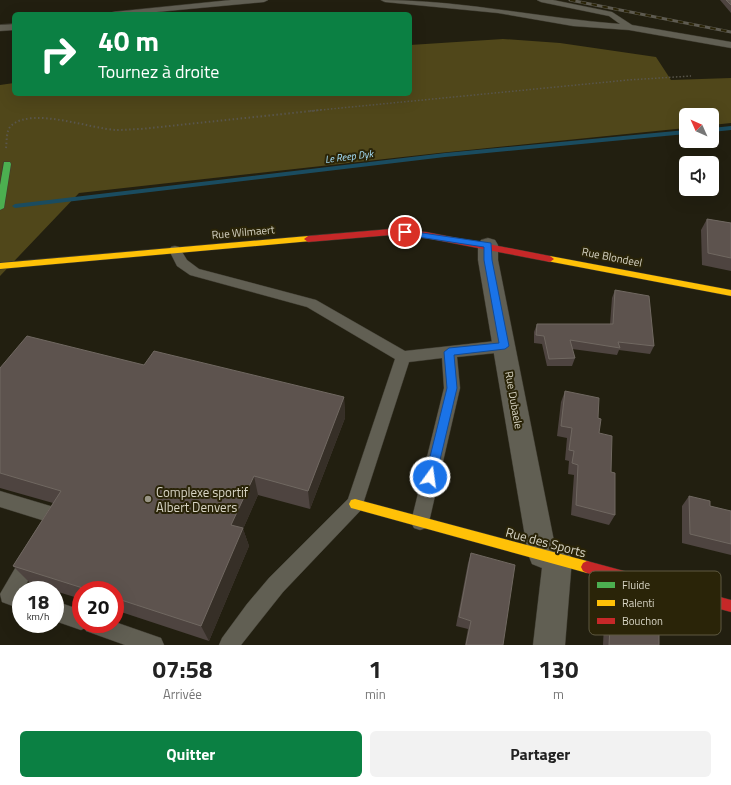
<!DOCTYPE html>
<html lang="fr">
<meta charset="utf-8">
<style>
body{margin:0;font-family:"Titillium Web",sans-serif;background:#f2f2f2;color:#222;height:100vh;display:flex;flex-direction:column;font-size:15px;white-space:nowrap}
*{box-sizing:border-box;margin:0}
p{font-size:13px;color:#767676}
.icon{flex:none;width:22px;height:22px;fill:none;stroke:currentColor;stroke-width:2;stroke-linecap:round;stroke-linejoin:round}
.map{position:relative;height:645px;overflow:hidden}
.side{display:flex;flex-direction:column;background:#fff;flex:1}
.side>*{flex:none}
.banner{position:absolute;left:12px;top:12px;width:400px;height:84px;border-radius:6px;box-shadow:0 4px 16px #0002;background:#0b8043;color:#fff;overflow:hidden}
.needle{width:26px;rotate:315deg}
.tools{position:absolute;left:679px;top:108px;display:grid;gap:8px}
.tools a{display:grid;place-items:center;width:40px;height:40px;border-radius:6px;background:#fff;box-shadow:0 4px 16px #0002;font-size:20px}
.speed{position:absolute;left:12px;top:581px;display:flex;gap:8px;font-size:20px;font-weight:700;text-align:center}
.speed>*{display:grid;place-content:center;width:52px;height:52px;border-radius:50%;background:#fff;box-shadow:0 4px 16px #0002;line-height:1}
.speed small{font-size:10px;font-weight:400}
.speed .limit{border:6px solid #d22;background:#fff;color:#111}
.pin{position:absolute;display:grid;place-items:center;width:34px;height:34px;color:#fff;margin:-17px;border:2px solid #fff;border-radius:50%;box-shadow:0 1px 4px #0007}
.me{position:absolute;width:44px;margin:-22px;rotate:14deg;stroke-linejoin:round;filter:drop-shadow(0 0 3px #0008)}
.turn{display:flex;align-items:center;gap:14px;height:84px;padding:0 20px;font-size:18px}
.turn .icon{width:52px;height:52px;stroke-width:2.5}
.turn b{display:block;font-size:28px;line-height:34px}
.eta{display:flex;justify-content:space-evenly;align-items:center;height:68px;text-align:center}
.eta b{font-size:24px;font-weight:700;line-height:28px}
.action{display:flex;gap:8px;margin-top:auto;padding:8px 20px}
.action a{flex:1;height:46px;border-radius:6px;background:#0b8043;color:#fff;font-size:16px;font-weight:700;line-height:46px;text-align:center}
.action a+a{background:#f2f2f2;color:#222}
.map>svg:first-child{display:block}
</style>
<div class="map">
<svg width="731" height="645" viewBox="0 0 731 645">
<rect width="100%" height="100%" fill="#221f10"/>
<polygon fill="#50471a" points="503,39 560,43 656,57 671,80 731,78 731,123 712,125 712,115 686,115 686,128 439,153 79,193 0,276 0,85 14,83 14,94 410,94 410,45"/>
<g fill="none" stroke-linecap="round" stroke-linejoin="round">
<g fill="#1a4c60" fill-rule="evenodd">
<polygon points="731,126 731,130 712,132 712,128"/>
<polygon points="686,130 686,134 445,157 15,208 12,206 15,204 445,153"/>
</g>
<defs>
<g id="lane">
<polygon points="231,0 268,0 264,2 135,14 109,14 113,12"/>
<path d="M381 0C461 0 540 18 620 24L609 16 541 2 537 0H553L612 12 632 25 731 42V48L629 30 573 26 498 13 385 2Z"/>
<polygon points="14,24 14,30 0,31 0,25"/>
<polygon points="175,246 179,247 187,260 199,269 316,300 405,351 505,340 510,342 512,346 510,350 505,352 457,357 460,388 429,522 426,528 420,530 414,528 411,522 444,388 442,358 409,362 361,510 283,592 241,645 219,645 222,638 247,604 269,578 348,499 395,359 307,307 190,275 177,266 169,250 171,247"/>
<polygon points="0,491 57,508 63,510 66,516 59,528 53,530 47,528 45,521 0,507"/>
<polygon points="31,550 38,553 40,559 23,590 21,590 21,609 2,602 0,594 24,553"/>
<polygon points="55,601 81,610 81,624 115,624 115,622 161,638 164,645 125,645 86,631 85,628 81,630 55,621"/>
</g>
<polygon id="street" points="488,238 495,240 498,245 498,260 555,546 558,545 568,549 572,559 565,645 533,645 542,568 532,564 528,554 478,260 478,245 481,240"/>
<polygon id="fast" points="4,162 10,162 11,164 4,208 0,210 0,185"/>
<g id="slow">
<polygon points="308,236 311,237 312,239 311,241 0,269 0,263"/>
<polygon points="550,256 731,290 731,296 547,261 546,259"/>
<polygon points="355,499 587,561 591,563 593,567 591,571 587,573 355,509 351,508 349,504 351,500"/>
</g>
<g id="jam">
<polygon points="391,229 426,232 550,256 554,259 550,262 426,238 391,235 308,242 304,239 308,236"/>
<polygon points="587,561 731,600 731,612 587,573 583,571 581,567 583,563"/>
</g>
</defs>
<use href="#lane" stroke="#3d3a2f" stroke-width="1"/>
<use href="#street" stroke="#3d3a2f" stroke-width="1"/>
<use href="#fast" stroke="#3d3a2f" stroke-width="1"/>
<use href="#slow" stroke="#3d3a2f" stroke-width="1"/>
<use href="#jam" stroke="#3d3a2f" stroke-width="1"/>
<polyline stroke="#59564c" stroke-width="1.5" stroke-dasharray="1.5 2" stroke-linecap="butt" points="310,111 628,80 691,76"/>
<path stroke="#59564c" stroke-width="2" stroke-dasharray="1.5 2.5" stroke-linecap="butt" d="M6 148C7 141 6 129 12 125 33 107 91 129 117 130 125 130 133 129 141 129L321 110"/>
<use href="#lane" fill="#615f53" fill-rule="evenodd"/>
<use href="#street" fill="#615f53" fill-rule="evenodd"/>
<use href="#fast" fill="#4caf50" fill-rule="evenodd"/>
<use href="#slow" fill="#ffc107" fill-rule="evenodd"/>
<use href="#jam" fill="#c62828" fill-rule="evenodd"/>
<defs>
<polyline id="rail" points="570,0 731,32"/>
</defs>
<use href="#rail" stroke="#5e5b51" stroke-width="3"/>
<use href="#rail" stroke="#2a2408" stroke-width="2" stroke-dasharray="5.5" stroke-linecap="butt"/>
</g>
<g fill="#4e4440">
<polygon points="720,0 731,0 731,13"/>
<polygon points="707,219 731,223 731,271 702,265 701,230"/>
<polygon points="615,290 654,346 650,354 619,350 617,355 572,349 575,358 572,366 547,366 542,344 534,343 534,332 537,324 610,324 612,298"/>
<polygon points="0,368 344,397 345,418 310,509 258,495 243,529 249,546 209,641 115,610 115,590 81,590 81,599 55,591 55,590 29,582 13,566 53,503 0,488"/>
<polygon points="565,391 598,418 599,433 611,472 615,515 609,525 571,515 574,475 568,474 569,461 565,460 567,438 557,436 561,402"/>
<polygon points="689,496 710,506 731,511 731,555 682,543 682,506"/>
<polygon points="471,553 503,645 465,645 468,629 456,626 468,563"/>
<polygon points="612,592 659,645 603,645 605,601"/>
</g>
<g fill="#362f27">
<polygon points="344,397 345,418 310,509 308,491"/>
<polygon points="254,476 258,495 243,529 249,546 209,641 201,626 231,525"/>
</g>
<g fill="#5d534e" stroke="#706861">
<polygon points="726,0 731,0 731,5"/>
<polygon points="707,219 731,223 731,258 708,253"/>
<polygon points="615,290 649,296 654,346 618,342 620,348 570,340 575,358 549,359 544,336 536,335 537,324 613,324"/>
<polygon points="27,336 144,365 154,351 344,397 308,491 254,476 231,525 243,528 201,626 115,598 115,590 89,590 13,566 61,491 0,473 0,368"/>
<polygon points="565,391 599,398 598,418 601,419 599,433 612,436 611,472 615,473 615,515 576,505 578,465 572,463 574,451 569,450 572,428 561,426"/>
<polygon points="689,496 710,501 710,506 731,511 731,544 690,534"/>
<polygon points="471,553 515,565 503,645 466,645 471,621 459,617"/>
<polygon points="612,592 659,605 659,645 609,645"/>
</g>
<polygon fill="#1a73e8" stroke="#114b97" points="402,230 491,243 492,260 509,346 505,349 454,355 457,388 436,477 434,481 430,482 427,481 425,477 447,388 444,352 449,348 499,343 484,260 484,247 405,235 402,234"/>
<circle fill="#989585" stroke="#2a2408" stroke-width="1.5" cx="148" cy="499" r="4"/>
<g text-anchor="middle" stroke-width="4" stroke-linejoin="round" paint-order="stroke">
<g font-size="10" font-style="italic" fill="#a8e2fd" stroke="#2a2408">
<text transform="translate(349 156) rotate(-7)" y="4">Le Reep Dyk</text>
</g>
<g font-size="11" fill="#d7d4c4" stroke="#2a2408">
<text transform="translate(243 232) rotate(-5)" y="4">Rue Wilmaert</text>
<text transform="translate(612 257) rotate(11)" y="4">Rue Blondeel</text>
<text transform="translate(514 400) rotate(80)" y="4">Rue Dubaele</text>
</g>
<g font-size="13" fill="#d7d4c4" stroke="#2a2408" text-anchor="start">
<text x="156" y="497">Complexe sportif<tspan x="156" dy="15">Albert Denvers</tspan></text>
</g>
<g font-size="13" fill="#d7d4c4" stroke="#2a2408">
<text transform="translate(546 542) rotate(15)" y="5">Rue des Sports</text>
</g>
</g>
<rect x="589" y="571" width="132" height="64" rx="6" fill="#2a2408" stroke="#5e5940" stroke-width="1"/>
<rect x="597" y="582" width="18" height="6" fill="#4caf50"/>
<rect x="597" y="600" width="18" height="6" fill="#ffc107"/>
<rect x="597" y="618" width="18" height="6" fill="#c62828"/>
<g font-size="11" fill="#d7d4c4">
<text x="622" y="589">Fluide</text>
<text x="622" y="607">Ralenti</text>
<text x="622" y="625">Bouchon</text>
</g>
</svg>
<div class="tools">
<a><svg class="needle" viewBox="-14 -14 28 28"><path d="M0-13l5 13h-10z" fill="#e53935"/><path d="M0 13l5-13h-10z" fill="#767676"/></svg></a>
<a><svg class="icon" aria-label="sound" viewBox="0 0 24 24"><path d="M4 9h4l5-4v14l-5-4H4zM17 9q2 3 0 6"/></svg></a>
</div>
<div class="speed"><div>18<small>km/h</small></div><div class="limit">20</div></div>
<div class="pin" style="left:405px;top:232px;background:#d93025"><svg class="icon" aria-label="arrive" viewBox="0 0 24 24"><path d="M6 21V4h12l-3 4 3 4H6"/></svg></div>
<svg class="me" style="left:430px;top:477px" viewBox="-20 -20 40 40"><circle r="17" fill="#1a73e8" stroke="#fff" stroke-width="3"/><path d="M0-11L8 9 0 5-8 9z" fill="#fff"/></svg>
<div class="banner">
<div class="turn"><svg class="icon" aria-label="right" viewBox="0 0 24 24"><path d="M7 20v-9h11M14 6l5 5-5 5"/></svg><div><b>40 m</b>Tournez à droite</div></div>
</div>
</div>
<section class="side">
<div class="eta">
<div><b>07:58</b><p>Arrivée</p></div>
<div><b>1</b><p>min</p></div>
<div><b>130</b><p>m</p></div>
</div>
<div class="action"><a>Quitter</a><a>Partager</a></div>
</section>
